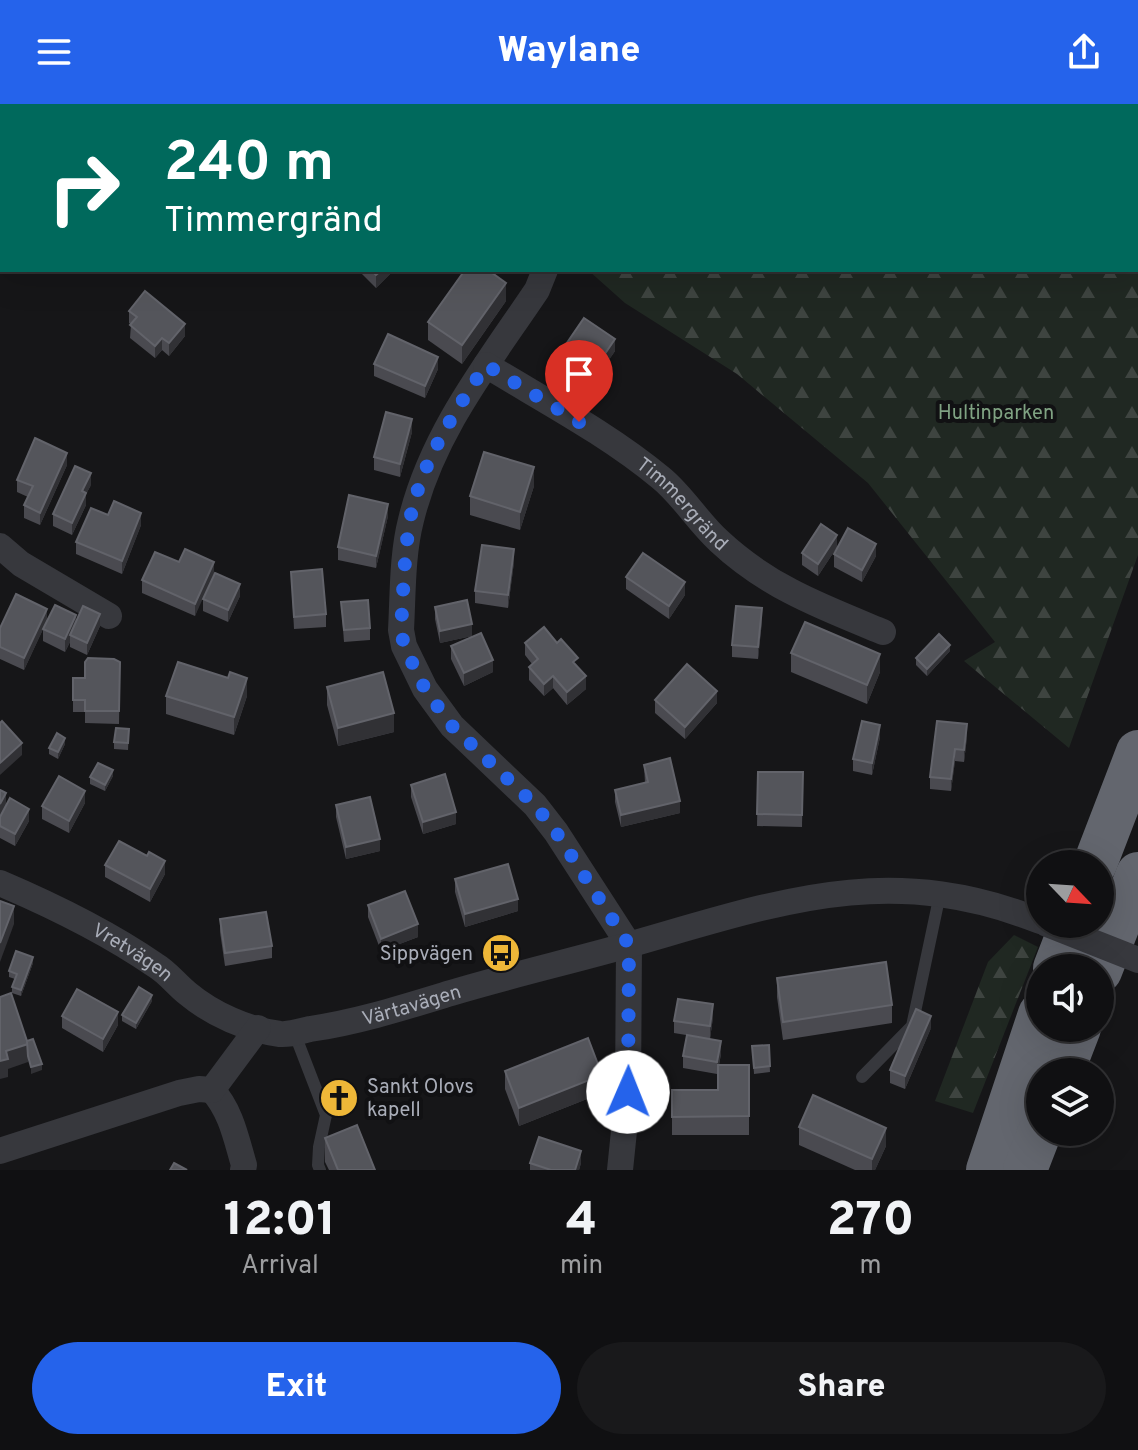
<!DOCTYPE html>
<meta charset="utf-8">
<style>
body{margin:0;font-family:Overpass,sans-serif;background:#19191b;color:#f1f3f6;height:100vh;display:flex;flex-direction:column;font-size:30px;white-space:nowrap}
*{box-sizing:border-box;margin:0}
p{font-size:26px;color:#9c9d9f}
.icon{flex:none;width:44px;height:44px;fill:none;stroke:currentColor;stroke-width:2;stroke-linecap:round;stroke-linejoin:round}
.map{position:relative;height:1066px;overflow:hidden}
.drawer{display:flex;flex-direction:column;background:#101012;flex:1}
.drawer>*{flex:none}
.guide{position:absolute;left:0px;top:0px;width:1138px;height:168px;box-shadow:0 8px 32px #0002,0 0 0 2px #303032;background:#00695c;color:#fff;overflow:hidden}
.needle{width:52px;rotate:115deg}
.buttons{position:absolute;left:1026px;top:746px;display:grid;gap:16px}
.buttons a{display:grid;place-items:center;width:88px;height:88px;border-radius:50%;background:#101012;box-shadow:0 8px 32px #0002,0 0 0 2px #303032;font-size:40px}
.pin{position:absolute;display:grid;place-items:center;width:68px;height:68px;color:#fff;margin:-82px -34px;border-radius:50% 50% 50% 0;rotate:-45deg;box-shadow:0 0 8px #0007}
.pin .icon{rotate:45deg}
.me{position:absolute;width:88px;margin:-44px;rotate:1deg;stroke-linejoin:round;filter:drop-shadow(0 0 6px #0008)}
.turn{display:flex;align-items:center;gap:28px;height:168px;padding:0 32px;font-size:36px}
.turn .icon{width:104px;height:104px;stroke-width:2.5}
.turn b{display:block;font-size:56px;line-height:68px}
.eta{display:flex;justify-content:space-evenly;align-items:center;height:136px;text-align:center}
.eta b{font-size:48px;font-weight:800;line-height:56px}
.button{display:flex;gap:16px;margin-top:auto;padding:16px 32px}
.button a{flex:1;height:92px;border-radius:48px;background:#2563eb;color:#fff;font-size:32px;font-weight:800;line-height:92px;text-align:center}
.button a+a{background:#19191b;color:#f1f3f6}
header{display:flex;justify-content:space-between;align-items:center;height:104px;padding:0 32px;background:#2563eb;color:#fff;font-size:36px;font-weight:800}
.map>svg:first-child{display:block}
</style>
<header><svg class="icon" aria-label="menu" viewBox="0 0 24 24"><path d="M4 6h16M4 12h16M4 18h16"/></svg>Waylane<svg class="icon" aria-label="share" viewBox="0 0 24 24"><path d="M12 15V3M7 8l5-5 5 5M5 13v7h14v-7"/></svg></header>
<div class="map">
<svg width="1138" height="1066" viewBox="0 0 1138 1066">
<defs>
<pattern id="forest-firs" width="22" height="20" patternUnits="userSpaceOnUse" patternTransform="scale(2)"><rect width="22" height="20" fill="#202822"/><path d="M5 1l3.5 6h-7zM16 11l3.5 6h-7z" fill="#3e4440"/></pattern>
</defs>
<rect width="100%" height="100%" fill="#161618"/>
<g fill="url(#forest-firs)">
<polygon points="498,0 1138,0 1138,451 1069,644 964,557 995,538 868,379 737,270 625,199 588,166 1136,166 1136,2"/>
<polygon points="1014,831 1038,843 973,1009 935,997 988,858"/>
</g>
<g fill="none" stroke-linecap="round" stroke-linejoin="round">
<g stroke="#37383d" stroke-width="12">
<polyline points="294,928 326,1011 319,1043 318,1061 320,1066"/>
<polyline points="862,973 912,922 940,790"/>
</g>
<g stroke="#37383d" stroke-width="26">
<polyline points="430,0 432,2"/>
<polyline points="268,1 269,0"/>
<path d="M545 166 537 186C488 259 432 329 411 416 402 451 403 490 401 526L404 542 425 585 452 622 535 701 556 728 629 841 628 988 620 1066"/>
<path id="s1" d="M486 261C545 297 608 330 661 374 683 392 698 418 719 437 768 483 822 503 883 528"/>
<polyline points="0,442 21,460 109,512"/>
<path id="s2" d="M0 779C54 802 107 828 155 861 167 868 176 880 187 889 212 910 248 926 280 930 290 931 301 927 310 925 358 918 405 903 451 889 511 871 572 857 632 840 779 798 889 757 1040 817"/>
<path d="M212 986C231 1007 236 1034 244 1061L243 1066"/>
<polyline points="0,1047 179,989 199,985 212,986 258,924"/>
</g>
<g stroke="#63666e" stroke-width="44">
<polyline points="1095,760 1138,648"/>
<polyline points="1055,864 1072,820"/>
<polyline points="1100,867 1138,770"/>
<polyline points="1062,968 1079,924"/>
<polyline points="988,1066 1040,910"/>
<polyline points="1025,1066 1040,1027"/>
</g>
<polyline stroke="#37383d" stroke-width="26" points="1047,820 1138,856"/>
</g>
<g fill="#4a4a50">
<polygon points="358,166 394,166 376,184"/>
<polygon points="506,197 462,260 428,236 428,218"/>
<polygon points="129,207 185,232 169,252 162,246 155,254 130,234 131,220 129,219"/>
<polygon points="615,247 589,285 558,264 558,252"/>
<polygon points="374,260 438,265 425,294 374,272"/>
<polygon points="412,328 400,373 374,366 374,353"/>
<polygon points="67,361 40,421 24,414 24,401 28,393 17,388 17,376"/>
<polygon points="91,381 86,390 86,401 72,431 53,422 53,410"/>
<polygon points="534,382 520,426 470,411 470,392"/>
<polygon points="108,411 141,421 122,470 76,450 76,438"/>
<polygon points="388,412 376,464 338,456 338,443"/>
<polygon points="837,443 818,472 802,461 802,449"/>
<polygon points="834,450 876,452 862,478 834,463"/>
<polygon points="179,458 214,458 195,512 142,489 142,476"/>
<polygon points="514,458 508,504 475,499 475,487"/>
<polygon points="291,468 326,510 326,523 294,525"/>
<polygon points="626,473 685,491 669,515 626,485"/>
<polygon points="240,492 228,518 203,507 203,495"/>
<polygon points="341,498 370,524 370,536 344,538"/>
<polygon points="435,503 472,532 440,539 435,515"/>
<polygon points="47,516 76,517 100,522 87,551 70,543 70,538 65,548 43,537 43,525 24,566 0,555 0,524"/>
<polygon points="762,517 758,555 732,553 732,541"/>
<polygon points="525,539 578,563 586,585 567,601 553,584 544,592 529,576 529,563 532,560 525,551"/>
<polygon points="451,542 493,568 464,582 451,555"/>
<polygon points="950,547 927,572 916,561 916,554"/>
<polygon points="791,549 880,568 867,600 791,568"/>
<polygon points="120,558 119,620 85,619 85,608 73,608 73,574 85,574"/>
<polygon points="327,583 394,628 338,642 327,601"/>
<polygon points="166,592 247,592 234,631 166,610"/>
<polygon points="655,596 717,599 685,635 655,609"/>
<polygon points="129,625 128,646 114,645 114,638"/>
<polygon points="880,633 872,671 853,667 853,655"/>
<polygon points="967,633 964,658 955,657 951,687 930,685 930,673"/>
<polygon points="65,640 58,655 49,650 49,644"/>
<polygon points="644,661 680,709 621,723 615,698 615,686 645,679"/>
<polygon points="758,668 803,668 802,723 757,722"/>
<polygon points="113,672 105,687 90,680 90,673"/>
<polygon points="411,681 456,720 423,730 411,693"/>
<polygon points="85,699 69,729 42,715 42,702"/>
<polygon points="6,701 29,717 15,742 0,734 0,713"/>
<polygon points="336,701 380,747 346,755 336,713"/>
<polygon points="105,761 165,770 150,798 105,773"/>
<polygon points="455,775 518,807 465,823 455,788"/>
<polygon points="368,801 418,833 381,847 368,813"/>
<polygon points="220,815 272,842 272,854 225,862 220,828"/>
<polygon points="33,859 21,892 12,889 12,883 15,875 9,873 9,867"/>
<polygon points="777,874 892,901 892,919 783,936 777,893"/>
<polygon points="152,897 136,925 122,917 122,911"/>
<polygon points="62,912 118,921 103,948 62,924"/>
<polygon points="713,913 710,935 674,929 674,917"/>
<polygon points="931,924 905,985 890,979 890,966"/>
<polygon points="769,941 770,968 754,970 752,942"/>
<polygon points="721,950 719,961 749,961 749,1031 672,1031 672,986 718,986 718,964 717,970 683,964 683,952"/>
<polygon points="505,967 602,989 519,1022 505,985"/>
<polygon points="799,1023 886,1042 875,1066 855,1066 799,1041"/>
<polygon points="325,1034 375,1066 329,1066 325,1058"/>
<polygon points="530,1059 581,1059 579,1066 530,1066"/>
</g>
<g fill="#313135">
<polygon points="382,166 394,166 376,184 376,171"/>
<polygon points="506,179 506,197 462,260 462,241"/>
<polygon points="185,220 185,232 169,252 169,239"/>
<polygon points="162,234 162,246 155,254 155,242"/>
<polygon points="615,235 615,247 589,285 589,273"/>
<polygon points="438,253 438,265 425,294 425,282"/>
<polygon points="412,315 412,328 400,373 400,360"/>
<polygon points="67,349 67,361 40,421 40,409"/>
<polygon points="534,363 534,382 520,426 520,408"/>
<polygon points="91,369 91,381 86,390 86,401 72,431 72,419 82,387"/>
<polygon points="388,400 388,412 376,464 376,452"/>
<polygon points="141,409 141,421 122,470 122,457"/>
<polygon points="837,431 837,443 818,472 818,460"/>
<polygon points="876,440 876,452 862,478 862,466"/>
<polygon points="514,445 514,458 508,504 508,491"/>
<polygon points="214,458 214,470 195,512 195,500"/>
<polygon points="685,478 685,491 669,515 669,502"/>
<polygon points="240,480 240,492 228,518 228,506"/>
<polygon points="762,504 762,517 758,555 758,543"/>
<polygon points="47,505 47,517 24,566 24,554"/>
<polygon points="100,510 100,522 87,551 87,539"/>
<polygon points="76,511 76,524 70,531 70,538 65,548 65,535"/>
<polygon points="472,520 472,532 440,539 440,527"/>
<polygon points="950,541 950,547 927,572 927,565"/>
<polygon points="880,550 880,568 867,600 867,581"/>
<polygon points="493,556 493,568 464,582 464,569"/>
<polygon points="553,572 553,584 544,592 544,580"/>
<polygon points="586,572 586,585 567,601 567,588"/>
<polygon points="247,574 247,592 234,631 234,613"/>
<polygon points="717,587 717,599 685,635 685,623"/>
<polygon points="394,609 394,628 338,642 338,624"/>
<polygon points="967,620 967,633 964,658 964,646"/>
<polygon points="880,621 880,633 872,671 872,659"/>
<polygon points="65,634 65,640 58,655 58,648"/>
<polygon points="22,639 22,651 0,671 0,659"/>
<polygon points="955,645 955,657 951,687 951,675"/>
<polygon points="113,666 113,672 105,687 105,681"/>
<polygon points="85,687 85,699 69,729 69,717"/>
<polygon points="6,689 6,702 0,713 0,700"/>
<polygon points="680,697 680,709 621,723 621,711"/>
<polygon points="29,705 29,717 15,742 15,730"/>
<polygon points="456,708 456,720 423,730 423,718"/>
<polygon points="380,735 380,747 346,755 346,743"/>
<polygon points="165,757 165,770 150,798 150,785"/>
<polygon points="518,795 518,807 465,823 465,810"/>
<polygon points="14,802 14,820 0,858 0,839"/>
<polygon points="418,820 418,833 381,847 381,835"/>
<polygon points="33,853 33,859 21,892 21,886"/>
<polygon points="152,891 152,897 136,925 136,919"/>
<polygon points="713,900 713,913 710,935 710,922"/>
<polygon points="118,908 118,921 103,948 103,935"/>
<polygon points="931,912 931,924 905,985 905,972"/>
<polygon points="721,937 721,950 717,970 717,958"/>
<polygon points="28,940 28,958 8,965 8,973 0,975 0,957 6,947"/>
<polygon points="42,960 42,966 31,970 31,963"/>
<polygon points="602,971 602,989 519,1022 519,1004"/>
<polygon points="886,1024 886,1042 875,1066 872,1066 872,1055"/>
<polygon points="581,1047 581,1059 579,1066 575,1066"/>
</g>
<g fill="#54555b" stroke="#62636a" stroke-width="2">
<polygon points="190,0 246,0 244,2 191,2"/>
<polygon points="368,0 402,0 404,2 365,2"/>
<polygon points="371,166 382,166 376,171"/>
<polygon points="465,166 488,166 506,179 462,241 428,218"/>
<polygon points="145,187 185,220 169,239 162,234 155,242 130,221 137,213 129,207"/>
<polygon points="584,214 615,235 589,273 558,252"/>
<polygon points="388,230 438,253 425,282 374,260"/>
<polygon points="386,308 412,315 400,360 374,353"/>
<polygon points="35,334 67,349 40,409 24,401 33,382 17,376"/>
<polygon points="484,348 534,363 520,408 470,392"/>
<polygon points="75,362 91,369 82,387 86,389 72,419 53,410"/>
<polygon points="349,391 388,400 376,452 338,443"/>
<polygon points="114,397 141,409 122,457 76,438 91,404 108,411"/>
<polygon points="821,420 837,431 818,460 802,449"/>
<polygon points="848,424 876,440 862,466 834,450"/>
<polygon points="482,441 514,445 508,491 475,487"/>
<polygon points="185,445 214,458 195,500 142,476 155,448 179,458"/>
<polygon points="643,449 685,478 669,502 626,473"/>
<polygon points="322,465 326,510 294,513 291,468"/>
<polygon points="215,469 240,480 228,506 203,495"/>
<polygon points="16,490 47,505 24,554 0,543 0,524"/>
<polygon points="368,496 370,524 344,526 341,498"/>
<polygon points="467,496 472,520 440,527 435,503"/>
<polygon points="55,501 76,511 65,535 43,525"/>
<polygon points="83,502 100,510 87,539 70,531"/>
<polygon points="736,502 762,504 758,543 732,541"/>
<polygon points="805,518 880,550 867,581 791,549"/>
<polygon points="544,523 557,539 561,535 578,554 573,558 586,572 567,588 553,572 544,580 529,563 538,555 525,539"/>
<polygon points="481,529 493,556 464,569 451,542"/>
<polygon points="939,530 950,541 927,565 916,554"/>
<polygon points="88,554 114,555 120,558 119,607 85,607 85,596 73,596 73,574 85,574 85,558"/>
<polygon points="178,558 228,574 230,568 247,574 234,613 166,592"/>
<polygon points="687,560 717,587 685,623 655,596"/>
<polygon points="383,568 394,609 338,624 327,583"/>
<polygon points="2,617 22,639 0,659 0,619"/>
<polygon points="862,617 880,621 872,659 853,655"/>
<polygon points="937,617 967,620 964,646 955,645 951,675 930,673"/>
<polygon points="116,624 129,625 128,639 114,638"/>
<polygon points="57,629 65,634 58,648 49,644"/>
<polygon points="670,654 680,697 621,711 615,686 648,678 644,661"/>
<polygon points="98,659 113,666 105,681 90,673"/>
<polygon points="758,668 803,668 802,711 757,710"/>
<polygon points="445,670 456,708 423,718 411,681"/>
<polygon points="59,672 85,687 69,717 42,702"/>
<polygon points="0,686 6,689 0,700"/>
<polygon points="370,693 380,735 346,743 336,701"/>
<polygon points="10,694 29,705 15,730 0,722 0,713"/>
<polygon points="119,737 147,752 149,748 165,757 150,785 105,761"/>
<polygon points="508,760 518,795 465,810 455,775"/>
<polygon points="405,787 418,820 381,835 368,801"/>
<polygon points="0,797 14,802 0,839"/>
<polygon points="266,808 272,842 225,849 220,815"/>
<polygon points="16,847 33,853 21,886 12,883 17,870 9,867"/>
<polygon points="886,858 892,901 783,918 777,874"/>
<polygon points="139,883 152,891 136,919 122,911"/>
<polygon points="77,885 118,908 103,935 62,912"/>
<polygon points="11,889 28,940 6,947 8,955 0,957 0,893"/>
<polygon points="678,895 713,900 710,922 674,917"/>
<polygon points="916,905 931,912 905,972 890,966"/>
<polygon points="687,931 721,937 717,958 683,952"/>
<polygon points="588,934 602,971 519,1004 505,967"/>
<polygon points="33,935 42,960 31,963 28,952 27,937"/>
<polygon points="769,941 770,962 754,964 752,942"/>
<polygon points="718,961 749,961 749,1012 672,1013 672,986 718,986"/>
<polygon points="813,991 886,1024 872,1055 799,1023"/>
<polygon points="357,1021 375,1066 338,1066 325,1034"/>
<polygon points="539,1033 581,1047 575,1066 551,1066 530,1059"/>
<polygon points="174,1059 187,1066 170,1066"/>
</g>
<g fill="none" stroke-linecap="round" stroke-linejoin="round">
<path stroke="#2563eb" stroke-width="14" stroke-dasharray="0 25.2" d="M579 318 486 261C453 310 419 362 409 421 404 456 403 491 401 526L404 542 425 585 452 622 535 701 556 728 629 841 628 988"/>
</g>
<defs>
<symbol id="bus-disc" viewBox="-11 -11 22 22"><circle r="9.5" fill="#eeb738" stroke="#111113"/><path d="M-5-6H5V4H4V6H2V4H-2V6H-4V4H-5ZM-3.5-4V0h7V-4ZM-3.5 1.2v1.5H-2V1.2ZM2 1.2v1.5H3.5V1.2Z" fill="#111"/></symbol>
<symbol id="church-disc" viewBox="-11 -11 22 22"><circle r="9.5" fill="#eeb738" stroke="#111113"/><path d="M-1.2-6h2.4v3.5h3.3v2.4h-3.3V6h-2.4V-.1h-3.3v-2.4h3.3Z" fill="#111"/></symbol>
</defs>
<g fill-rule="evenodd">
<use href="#bus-disc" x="479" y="827" width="44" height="44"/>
<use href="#church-disc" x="317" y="972" width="44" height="44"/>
</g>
<g text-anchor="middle" stroke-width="8" stroke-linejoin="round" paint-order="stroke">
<g font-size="20" fill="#80a383" stroke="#111113">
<text x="996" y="315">Hultinparken</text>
</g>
<g font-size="20" fill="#a9adb8" stroke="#111113">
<text dy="7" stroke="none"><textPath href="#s1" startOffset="242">Timmergränd</textPath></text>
<text dy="7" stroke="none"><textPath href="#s2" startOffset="150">Vretvägen</textPath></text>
<text dy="7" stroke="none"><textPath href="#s2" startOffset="456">Värtavägen</textPath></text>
</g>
<g font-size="20" fill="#a9adb8" stroke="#111113" text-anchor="end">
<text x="473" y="856">Sippvägen</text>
<text x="367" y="989" text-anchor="start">Sankt Olovs<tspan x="367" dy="23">kapell</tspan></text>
</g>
</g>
</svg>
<div class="buttons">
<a><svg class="needle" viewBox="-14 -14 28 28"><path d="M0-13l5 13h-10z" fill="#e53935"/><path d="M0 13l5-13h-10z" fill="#9c9d9f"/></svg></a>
<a><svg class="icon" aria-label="sound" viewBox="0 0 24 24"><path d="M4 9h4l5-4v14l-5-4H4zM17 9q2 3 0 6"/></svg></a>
<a><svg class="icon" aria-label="layers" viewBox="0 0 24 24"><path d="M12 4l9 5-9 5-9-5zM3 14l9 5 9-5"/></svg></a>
</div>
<div class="pin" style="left:579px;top:318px;background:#d93025"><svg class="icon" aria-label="arrive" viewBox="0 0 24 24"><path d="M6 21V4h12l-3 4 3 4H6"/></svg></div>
<svg class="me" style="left:628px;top:988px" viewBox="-20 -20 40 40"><circle r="19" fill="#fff"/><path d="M0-13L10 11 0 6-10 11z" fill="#2563eb"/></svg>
<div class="guide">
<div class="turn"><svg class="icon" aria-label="right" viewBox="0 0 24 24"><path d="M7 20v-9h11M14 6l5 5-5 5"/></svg><div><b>240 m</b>Timmergränd</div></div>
</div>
</div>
<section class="drawer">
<div class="eta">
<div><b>12:01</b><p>Arrival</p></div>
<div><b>4</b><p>min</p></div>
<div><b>270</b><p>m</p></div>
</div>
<div class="button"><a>Exit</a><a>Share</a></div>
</section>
